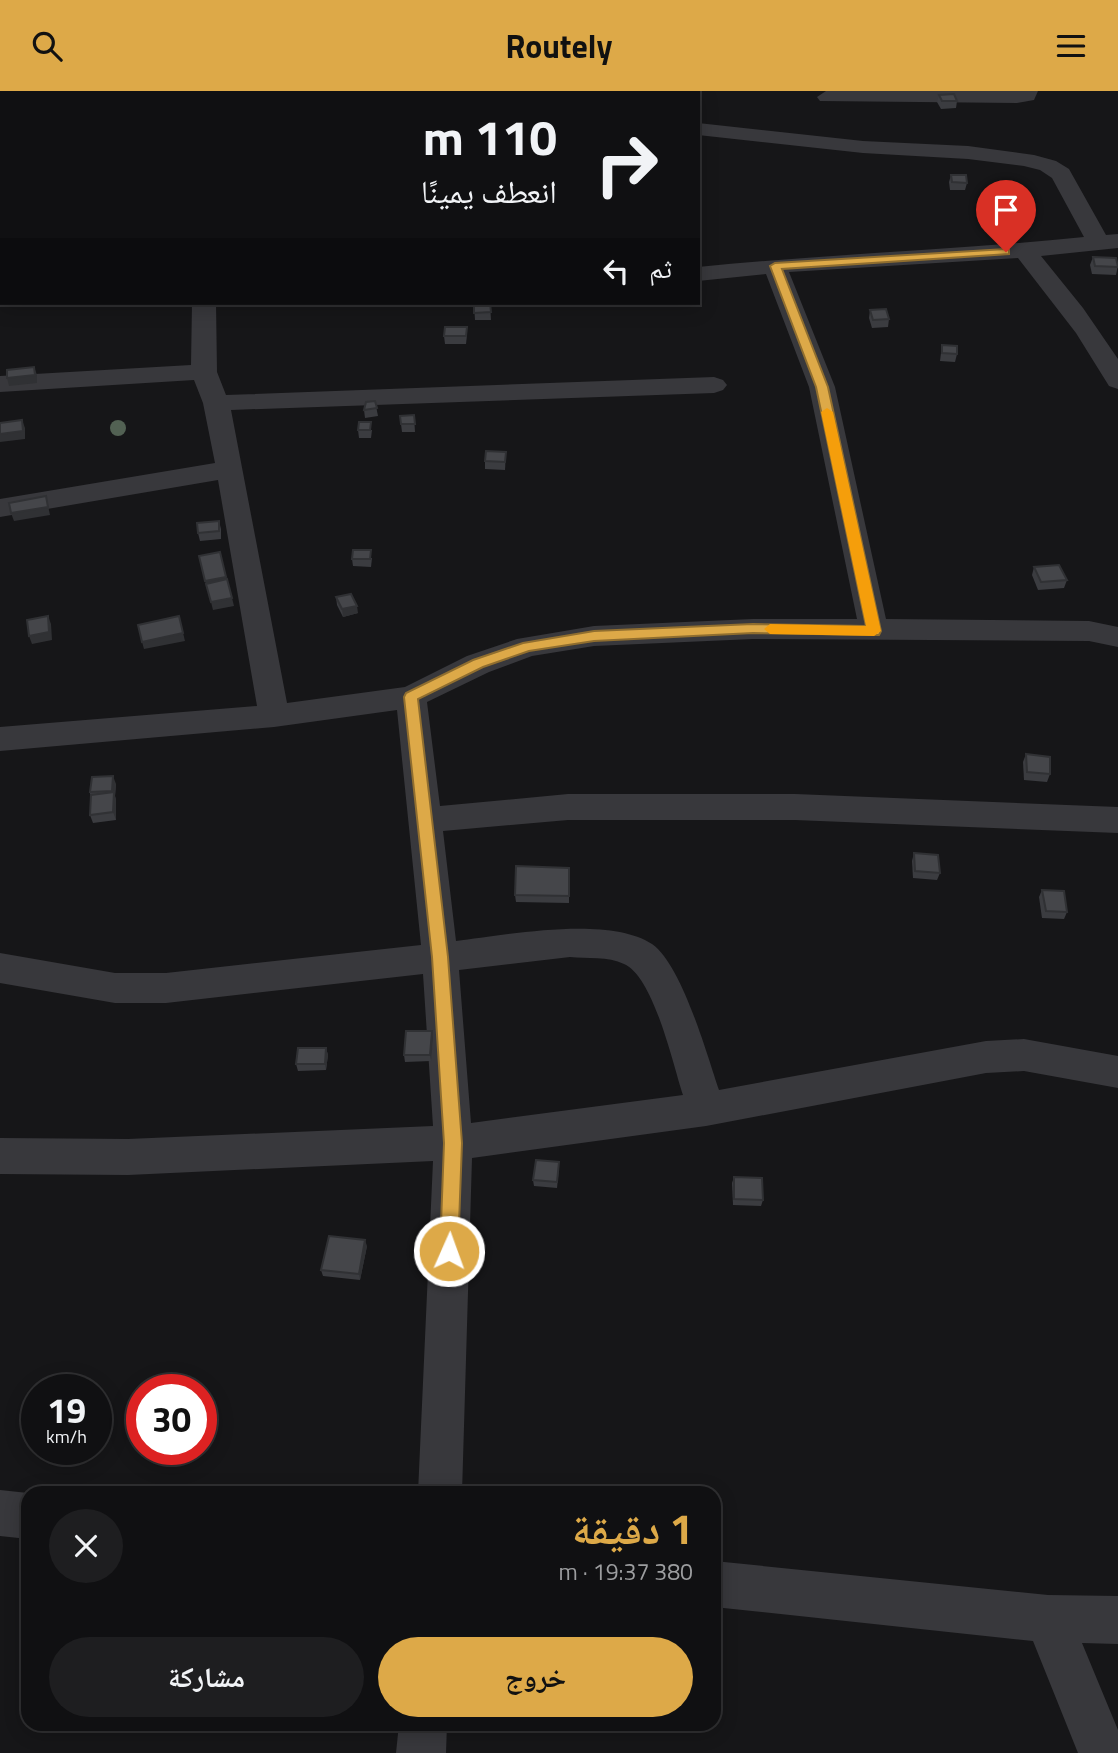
<!DOCTYPE html>
<html lang="ar">
<meta charset="utf-8">
<style>
body{margin:0;font-family:"Titillium Web","Noto Naskh Arabic",sans-serif;background:#1e1e20;color:#f1f3f6;direction:rtl;height:100vh;display:flex;flex-direction:column;font-size:26px;white-space:nowrap}
*{box-sizing:border-box;margin:0}
p{font-size:23px;color:#9c9d9f}
.icon{flex:none;width:38px;height:38px;fill:none;stroke:currentColor;stroke-width:2;stroke-linecap:round;stroke-linejoin:round}
.map{position:relative;flex:1;overflow:hidden;direction:ltr}
.drawer{position:absolute;left:21px;top:1395px;width:700px;height:245px;display:flex;flex-direction:column;background:#101012;border-radius:21px;box-shadow:0 4px 18px #0003,0 0 0 2px #303032;direction:rtl}
.drawer>*{flex:none}
.guide{position:absolute;left:0px;top:0px;width:700px;height:214px;box-shadow:0 4px 18px #0003,0 0 0 2px #303032;direction:rtl;background:#101012;color:#f1f3f6;overflow:hidden}
.speed{position:absolute;left:21px;top:1283px;display:flex;gap:14px;font-size:35px;font-weight:700;text-align:center}
.speed>*{display:grid;place-content:center;width:91px;height:91px;border-radius:50%;background:#101012;box-shadow:0 4px 18px #0003,0 0 0 2px #303032;line-height:1}
.speed small{font-size:18px;font-weight:400}
.speed .limit{border:10px solid #d22;background:#fff;color:#111}
.pin{position:absolute;display:grid;place-items:center;width:60px;height:60px;color:#fff;margin:-72px -30px;border-radius:50% 50% 50% 0;rotate:-45deg;box-shadow:0 0 7px #0007}
.pin .icon{rotate:45deg}
.me{position:absolute;width:77px;margin:-38px;rotate:2deg;stroke-linejoin:round;filter:drop-shadow(0 0 5px #0008)}
.turn{display:flex;align-items:center;gap:24px;height:147px;padding:0 28px;font-size:32px}
.turn .icon{width:91px;height:91px;stroke-width:2.5}
.turn b{display:block;font-size:49px;line-height:60px}
.then{display:flex;align-items:center;height:66px;padding:0 28px;background:#0003;gap:14px;font-size:26px}
.round{display:grid;place-items:center;flex:none;width:74px;height:74px;border-radius:37px;background:#1e1e20}
.overview{display:flex;align-items:center;justify-content:space-between;height:119px;padding:0 28px}
h1{font-size:42px;font-weight:700;line-height:52px;color:#dda948}
.action{display:flex;gap:14px;margin-top:auto;padding:14px 28px}
.action a{flex:1;height:80px;border-radius:42px;background:#dda948;color:#111;font-size:28px;font-weight:700;line-height:80px;text-align:center}
.action a+a{background:#1e1e20;color:#f1f3f6}
header{display:flex;justify-content:space-between;align-items:center;height:91px;padding:0 28px;background:#dda948;color:#111;font-size:32px;font-weight:700}
.map>svg:first-child{display:block}
</style>
<header><svg class="icon" aria-label="menu" viewBox="0 0 24 24"><path d="M4 6h16M4 12h16M4 18h16"/></svg>Routely<svg class="icon" aria-label="search" viewBox="0 0 24 24"><circle cx="10" cy="10" r="6"/><path d="M15 15l6 6"/></svg></header>
<div class="map">
<svg width="1118" height="1662" viewBox="0 0 1118 1662">
<rect width="100%" height="100%" fill="#161618"/>
<g fill="none" stroke-linecap="round" stroke-linejoin="round">
<g fill="#38383c" fill-rule="evenodd">
<polygon points="43,0 71,0 72,2 44,2"/>
<polygon points="195,0 216,0 194,2"/>
<rect x="516" y="0" width="20" height="2"/>
<polygon points="826,0 1038,0 1034,9 1017,12 820,10 817,6"/>
<rect x="0" y="23" width="2" height="12"/>
<path d="M698 32 863 50 968 55 1034 64 1056 70 1069 78 1106 144 1118 143V157L1041 165 1083 217 1118 268V298L1109 295 1076 242 1018 167 789 181 835 296 886 528 1089 530 1118 536V556L1089 550 753 548 594 555 532 565 489 581 427 611 440 715 568 703H795L1118 716V742L795 729H568L443 740 456 850C507 844 608 824 652 853 682 874 707 964 719 999L986 950 1024 948 1118 965V997L1024 980 986 982 706 1035 472 1067 462 1402H418L433 1070 128 1084 0 1083V1047L128 1048 433 1035 423 883 166 912H115L0 892V862L115 882H166L421 854 397 619 274 636 0 660V636L257 615 218 389 0 426V408L215 372 203 312 194 289 0 301V285L191 274 192 212H216L217 281 226 304 714 286 723 289 727 294 723 299 714 302 231 319 287 612 405 596 467 565 517 548 594 535 753 528H857L809 296 766 183 698 190V176C827 163 956 159 1084 146L1052 87 1040 79 1024 75 968 68 863 62 698 44ZM570 866C587 868 608 865 624 873 654 886 673 974 683 1004L471 1032 459 879Z"/>
<polygon points="2,88 2,104 0,105 0,89"/>
<rect x="0" y="195" width="2" height="14"/>
<polygon points="0,1399 28,1402 28,1448 0,1445"/>
<polygon points="714,1470 1048,1504 1118,1505 1118,1553 1082,1552 1118,1639 1118,1662 1078,1662 1033,1550 714,1516"/>
<polygon points="399,1633 447,1633 446,1662 396,1662"/>
</g>
</g>
<circle fill="#526153" cx="118" cy="337" r="8"/>
<g fill="#3b3c40">
<polygon points="258,0 274,0 273,2 258,2"/>
<polygon points="939,4 957,10 956,17 941,18 937,11"/>
<polygon points="951,84 967,92 965,99 950,99 949,91"/>
<polygon points="1093,166 1118,174 1116,184 1092,183 1090,174"/>
<polygon points="490,212 491,229 475,229 474,213"/>
<polygon points="870,219 889,228 888,236 872,237 869,227"/>
<polygon points="467,244 466,253 445,253 444,245"/>
<polygon points="942,254 957,263 955,271 940,270"/>
<polygon points="375,310 378,325 365,327 364,319"/>
<polygon points="414,324 415,341 402,341 400,325"/>
<polygon points="358,339 372,339 371,347 359,347"/>
<polygon points="506,361 505,379 485,378 485,370"/>
<polygon points="219,430 221,438 221,448 200,450 198,442"/>
<polygon points="372,467 371,476 353,475 352,468"/>
<polygon points="1034,476 1067,489 1064,497 1038,499 1032,484"/>
<polygon points="336,506 358,522 343,526 337,514"/>
<polygon points="1026,663 1050,683 1047,691 1024,689 1023,671"/>
<polygon points="116,693 115,705 116,709 116,729 93,732 90,724 90,701"/>
<polygon points="914,762 940,782 937,789 913,787 912,770"/>
<polygon points="569,777 569,812 516,811 515,804"/>
<polygon points="1042,799 1067,821 1064,828 1042,827 1039,806"/>
<polygon points="433,947 431,970 405,971 404,964"/>
<polygon points="326,957 328,964 326,979 298,980 296,973"/>
<polygon points="559,1077 557,1097 534,1095 533,1089"/>
<polygon points="734,1086 763,1109 761,1115 733,1114 732,1092"/>
<polygon points="367,1155 360,1189 323,1185 321,1179"/>
</g>
<g fill="#303134">
<polygon points="34,276 37,284 37,292 9,295 7,287"/>
<polygon points="22,329 25,337 25,348 0,351 0,343"/>
<polygon points="46,405 50,424 14,430 11,422"/>
<polygon points="226,486 228,494 207,498 205,490"/>
<polygon points="232,507 234,515 213,519 211,511"/>
<polygon points="357,515 358,522 343,526 342,518"/>
<polygon points="48,525 51,533 52,549 32,553 29,545"/>
<polygon points="179,525 185,550 144,558 142,551"/>
<polygon points="113,685 116,693 115,705 116,709 116,729 113,721 114,704 112,700"/>
<polygon points="432,940 433,947 431,970 430,964"/>
<polygon points="326,957 328,964 326,979 325,973"/>
<polygon points="365,1149 367,1155 360,1189 359,1183"/>
</g>
<g fill="#45464a" stroke="#303134" stroke-width="2">
<polygon points="477,0 488,0 488,2 476,2"/>
<polygon points="954,3 957,10 942,10 939,4"/>
<polygon points="951,84 966,84 967,92 952,91"/>
<polygon points="1093,166 1116,167 1118,176 1095,175"/>
<polygon points="490,212 491,221 474,222 474,213"/>
<polygon points="886,218 889,228 873,229 870,219"/>
<polygon points="445,236 467,236 466,245 444,245"/>
<polygon points="942,254 957,255 957,263 942,262"/>
<polygon points="34,276 35,284 7,287 7,279"/>
<polygon points="375,310 377,317 364,319 366,311"/>
<polygon points="414,324 415,333 401,333 400,325"/>
<polygon points="22,329 23,340 0,343 0,332"/>
<polygon points="359,331 371,331 370,339 358,339"/>
<polygon points="486,360 506,361 505,371 485,370"/>
<polygon points="46,405 48,416 11,422 9,412"/>
<polygon points="219,430 219,440 198,442 197,432"/>
<polygon points="353,459 371,459 370,468 352,468"/>
<polygon points="220,461 226,486 205,490 199,465"/>
<polygon points="1059,474 1067,489 1041,491 1034,476"/>
<polygon points="227,488 232,507 211,511 206,493"/>
<polygon points="351,503 357,515 342,518 336,506"/>
<polygon points="48,525 49,541 29,545 27,529"/>
<polygon points="179,525 183,542 142,551 138,534"/>
<polygon points="1026,663 1050,666 1050,683 1027,681"/>
<polygon points="113,685 112,700 90,701 92,686"/>
<polygon points="114,701 113,721 90,724 91,704"/>
<polygon points="914,762 938,764 940,782 915,780"/>
<polygon points="516,775 569,777 569,805 515,804"/>
<polygon points="1042,799 1064,800 1067,821 1046,820"/>
<polygon points="406,940 432,940 430,964 404,964"/>
<polygon points="298,957 326,957 325,973 296,973"/>
<polygon points="536,1069 559,1071 557,1091 533,1089"/>
<polygon points="734,1086 762,1087 763,1109 734,1108"/>
<polygon points="329,1145 365,1149 359,1183 321,1179"/>
</g>
<polygon fill="#dda948" stroke="#906e2f" stroke-width="2" points="1006,158 1009,159 1009,163 782,178 828,296 881,540 879,544 753,542 594,550 529,560 483,576 418,608 448,866 462,1052 458,1160 456,1166 449,1169 443,1166 440,1160 444,1052 432,866 404,606 406,602 473,569 523,552 594,540 753,533 866,535 816,296 770,175 775,172"/>
<polygon fill="#f59e0b" points="827,317 833,321 881,540 874,545 770,543 764,538 770,533 866,535 821,321"/>
</svg>
<div class="speed"><div>19<small>km/h</small></div><div class="limit">30</div></div>
<div class="pin" style="left:1006px;top:161px;background:#d93025"><svg class="icon" aria-label="arrive" viewBox="0 0 24 24"><path d="M6 21V4h12l-3 4 3 4H6"/></svg></div>
<svg class="me" style="left:449px;top:1160px" viewBox="-20 -20 40 40"><circle r="17" fill="#dda948" stroke="#fff" stroke-width="3"/><path d="M0-11L8 9 0 5-8 9z" fill="#fff"/></svg>
<div class="guide">
<div class="turn"><svg class="icon" aria-label="right" viewBox="0 0 24 24"><path d="M7 20v-9h11M14 6l5 5-5 5"/></svg><div><b>110 m</b>انعطف يمينًا</div></div>
<div class="then">ثم<svg class="icon" aria-label="left" viewBox="0 0 24 24"><path d="M17 20v-9H6M10 6l-5 5 5 5"/></svg></div>
</div>
<section class="drawer">
<div class="overview"><div><h1>1 دقيقة</h1><p>380 m · 19:37</p></div><a class="round"><svg class="icon" aria-label="close" viewBox="0 0 24 24"><path d="M6 6l12 12M18 6L6 18"/></svg></a></div>
<div class="action"><a>خروج</a><a>مشاركة</a></div>
</section>
</div>
